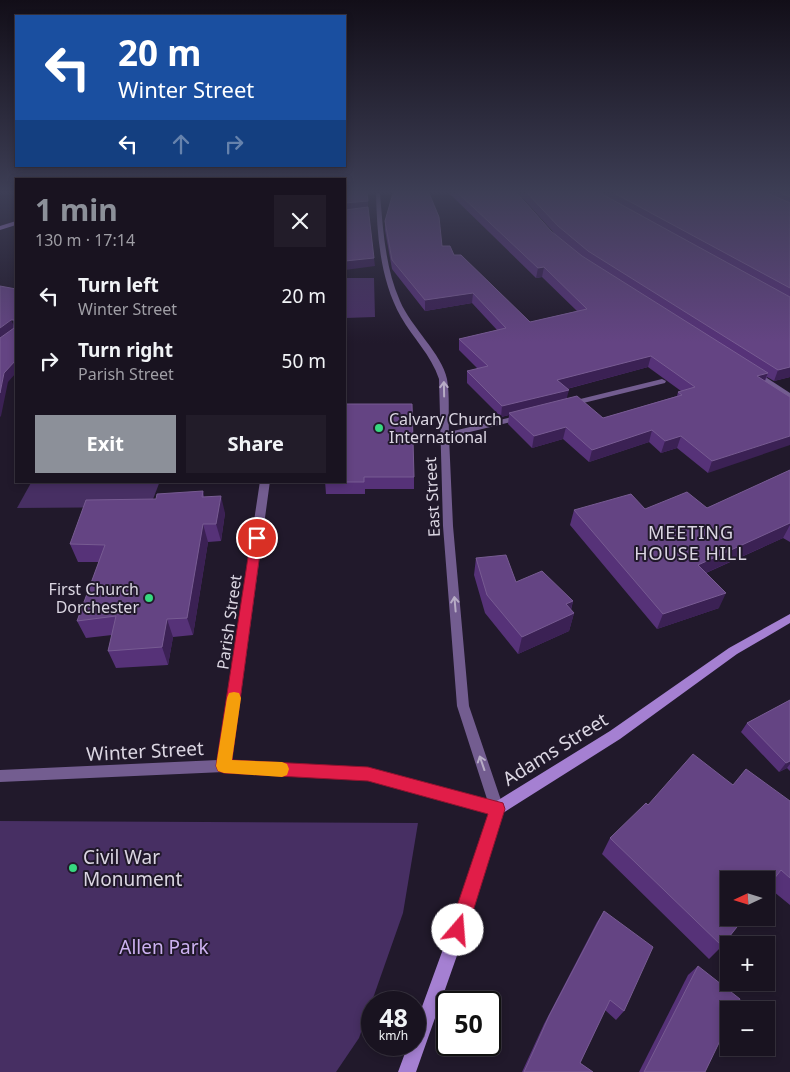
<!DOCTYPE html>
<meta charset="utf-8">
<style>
body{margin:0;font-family:"Noto Sans",sans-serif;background:#221c29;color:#f1f3f6;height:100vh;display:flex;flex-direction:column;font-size:19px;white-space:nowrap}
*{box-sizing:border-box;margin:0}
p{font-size:16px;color:#9f9ea5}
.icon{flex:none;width:28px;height:28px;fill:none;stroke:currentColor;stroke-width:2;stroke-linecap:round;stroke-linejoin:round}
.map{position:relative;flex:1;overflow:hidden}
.side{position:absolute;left:15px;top:178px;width:331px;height:305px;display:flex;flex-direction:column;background:#191320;border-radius:0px;box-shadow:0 2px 8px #0003,0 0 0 1px #37323e}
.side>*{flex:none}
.top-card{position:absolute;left:15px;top:15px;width:331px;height:152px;border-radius:0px;box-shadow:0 2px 8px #0003,0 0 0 1px #37323e;background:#1a4fa0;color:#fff;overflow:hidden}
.needle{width:32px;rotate:266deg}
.tools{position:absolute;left:720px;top:871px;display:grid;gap:10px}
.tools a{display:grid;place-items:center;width:55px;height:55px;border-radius:0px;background:#191320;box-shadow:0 2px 8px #0003,0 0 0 1px #37323e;font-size:25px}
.speed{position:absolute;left:361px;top:991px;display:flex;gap:10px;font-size:25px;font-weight:700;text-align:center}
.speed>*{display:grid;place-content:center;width:65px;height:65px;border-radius:50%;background:#191320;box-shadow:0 2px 8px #0003,0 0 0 1px #37323e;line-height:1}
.speed small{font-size:12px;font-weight:400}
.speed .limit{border:2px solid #111;border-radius:8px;background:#fff;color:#111}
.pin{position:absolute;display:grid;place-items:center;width:42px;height:42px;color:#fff;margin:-21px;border:2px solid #fff;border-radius:50%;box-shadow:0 1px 5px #0007}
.me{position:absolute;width:55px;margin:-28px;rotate:18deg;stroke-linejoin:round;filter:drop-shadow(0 0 4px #0008)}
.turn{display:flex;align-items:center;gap:18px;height:105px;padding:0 20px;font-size:22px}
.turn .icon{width:65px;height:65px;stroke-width:2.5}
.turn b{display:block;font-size:35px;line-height:42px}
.lanes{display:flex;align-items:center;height:48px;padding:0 20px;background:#0003;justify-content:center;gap:25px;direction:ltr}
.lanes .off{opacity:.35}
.round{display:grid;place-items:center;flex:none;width:52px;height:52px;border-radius:0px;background:#221c29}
.summary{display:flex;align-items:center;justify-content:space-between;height:85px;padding:0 20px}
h1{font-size:30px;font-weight:700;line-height:38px;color:#8c9099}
.action{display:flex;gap:10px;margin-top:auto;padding:10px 20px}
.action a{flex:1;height:58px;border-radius:0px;background:#8c9099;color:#fff;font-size:20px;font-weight:700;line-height:58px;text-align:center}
.action a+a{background:#221c29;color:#f1f3f6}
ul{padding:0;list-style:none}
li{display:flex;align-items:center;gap:15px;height:65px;padding:0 20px}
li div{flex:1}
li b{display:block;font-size:19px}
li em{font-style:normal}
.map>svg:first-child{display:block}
</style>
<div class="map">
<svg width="790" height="1072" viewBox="0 0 790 1072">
<rect width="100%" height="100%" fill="#21192b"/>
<g fill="#472f63">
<polygon points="345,278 374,278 375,317 345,318"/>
<polygon points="32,481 160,481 150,507 17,508"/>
<polygon points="0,821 418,823 403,913 359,1038 336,1072 0,1072"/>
</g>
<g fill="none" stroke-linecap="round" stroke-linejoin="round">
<g fill="#735d90" fill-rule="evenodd">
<path d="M376 193H380C383 229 385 267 400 301 411 327 442 354 447 379 450 396 448 415 449 432L521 415 525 417 524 419 449 437 453 526 469 706 504 809 502 814 497 816 368 780 224 772 0 782V770L218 760 260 481H270L232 760 368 768 487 799 457 706 443 526 439 379C431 355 413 338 401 317 380 280 377 235 376 193Z"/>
<polygon points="752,372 758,372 790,393 790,399 752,376"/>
<polygon points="662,379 666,381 665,383 571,406 567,404 568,402"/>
</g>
<g fill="#a580d2" fill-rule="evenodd">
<polygon points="16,221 16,225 0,230 0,226"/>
<polygon points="790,614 790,623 737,654 620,739 503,813 466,930 416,1072 398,1072 408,1045 415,1045 415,1026 450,930 492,804 610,731 729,648"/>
</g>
</g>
<g fill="#563278" fill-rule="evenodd">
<path d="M449 193H517L551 231 555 234 518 193H790V377L774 381 767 377 765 381 708 473 677 448 661 453 649 442 589 462 563 439 532 448 508 424 509 415 501 417 467 383V371L478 369 459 350V339L497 330 472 303 425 311 392 269 385 230V221L442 246 454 255 530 322 577 311 542 277 536 278ZM648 367 681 391 678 392 677 396 603 418 567 399V389Z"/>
<polygon points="345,404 414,477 414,489 365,489 365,494 326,494 325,481 345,481"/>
<polygon points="790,470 790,542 783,538 706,573 719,608 657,629 570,525 574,510 707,508"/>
<polygon points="203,491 204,497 225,513 221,541 208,542 193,635 173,637 168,665 116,668 108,651 112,635 86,638 77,621 99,562 78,562 70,544 156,499"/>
<polygon points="476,558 516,582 573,601 571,610 574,613 569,631 518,654 485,613 474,575"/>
<polygon points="790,700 790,771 787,768 779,772 741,732 747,723"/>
<polygon points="733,785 790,801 790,905 768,887 722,946 709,959 602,854 610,838 648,805"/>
<polygon points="604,911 624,1011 616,1020 605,1010 580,1063 593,1072 522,1072 544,1024 597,922"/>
<polygon points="698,966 705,1072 639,1072 688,975"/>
</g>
<g fill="#3b2154">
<polygon points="368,201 368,208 345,210 345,203"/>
<polygon points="374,258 375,266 345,270 345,261"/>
<polygon points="544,267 542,277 536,278 538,268"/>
<polygon points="473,293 472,303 425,311 425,300"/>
<polygon points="11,320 15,328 0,340 0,328"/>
<polygon points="651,356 648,367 555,392 557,380"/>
<polygon points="16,360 16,373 8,382 1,416 0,417 0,393 4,373"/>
<polygon points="790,367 790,377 774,381 778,370"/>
<polygon points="768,373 763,384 757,376"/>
<polygon points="569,390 566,401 509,413 509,415 501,417 502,406"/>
<polygon points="566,427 563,439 532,448 534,436"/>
<polygon points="652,430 649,442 589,462 592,450"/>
<polygon points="681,436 677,448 661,453 665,441"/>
<polygon points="790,436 790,445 708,473 712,461"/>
<polygon points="221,496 225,513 221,541 216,524"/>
<polygon points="790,523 790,525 783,538 692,579 698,565"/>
<polygon points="203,524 208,542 193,635 187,618"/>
<polygon points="726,593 719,608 657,629 663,614"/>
<polygon points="573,601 569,616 574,613 569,631 518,654 522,637 566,604"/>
<polygon points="167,619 173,637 168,665 162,647"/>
<polygon points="790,761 790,764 787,768 779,772 786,763"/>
</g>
<g fill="#644483" stroke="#775b92">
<polygon points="345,193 367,193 368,201 345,203"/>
<polygon points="393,193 429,193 439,217 442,246 450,246 454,255 461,255 530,322 587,309 544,267 538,268 458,193 517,193 551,231 582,256 768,373 757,376 790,397 790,436 712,461 681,436 665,441 652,430 592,450 566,427 534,436 509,413 577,396 603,418 682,395 678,392 695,387 651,356 557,380 569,390 502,406 467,371 488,366 459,339 506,328 473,293 425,300 392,260 385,221"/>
<polygon points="527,193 600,193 790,297 790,367 778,370 588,251 558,226"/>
<polygon points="614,193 767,193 790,203 790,288"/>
<polygon points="781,193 790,193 790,197"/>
<polygon points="368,207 374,258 345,261 345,210"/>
<polygon points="0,286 16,289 16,360 4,373 0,393 0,338 14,328 14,320 11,320 0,328"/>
<polygon points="345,404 412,404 414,477 364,477 364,482 325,482 325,481 345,481"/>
<polygon points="790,470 790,523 698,565 726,593 663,614 574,510 631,494 645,509 687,492 707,508"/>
<polygon points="203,491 202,497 221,496 216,524 203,524 187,618 167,619 162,647 108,651 116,616 77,621 105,545 70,544 86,500 156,499 157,494"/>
<polygon points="506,555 516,582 542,571 573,601 566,604 574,613 522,637 487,595 476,558"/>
<polygon points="790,700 790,761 786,763 747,723"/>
<polygon points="693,754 733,785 746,769 790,801 790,878 781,870 766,889 766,880 729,880 729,918 744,918 722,946 610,838 646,803 648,805"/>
<polygon points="604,911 653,947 624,1011 610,1000 580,1063 593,1072 524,1072 549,1016"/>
<polygon points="698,966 740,999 734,1010 729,1010 729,1022 705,1072 644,1072"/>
</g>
<defs><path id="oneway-shaft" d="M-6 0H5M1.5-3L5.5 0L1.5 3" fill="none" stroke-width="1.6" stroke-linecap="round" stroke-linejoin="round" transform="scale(1.25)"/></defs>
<g stroke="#b7acc5">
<use href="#oneway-shaft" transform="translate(444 389) rotate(-91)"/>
<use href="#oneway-shaft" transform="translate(455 604) rotate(-95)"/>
<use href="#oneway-shaft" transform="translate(482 763) rotate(-109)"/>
</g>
<linearGradient id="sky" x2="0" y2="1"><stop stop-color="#120e18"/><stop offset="0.56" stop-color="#3d3e55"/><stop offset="1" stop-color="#3d3e55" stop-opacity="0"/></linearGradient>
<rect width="790" height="343" fill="url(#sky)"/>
<polygon fill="#e11d48" stroke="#92132f" points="257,534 262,538 232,760 368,767 503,803 505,809 465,937 458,939 452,937 449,930 488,814 368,781 224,773 218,771 216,766 251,538"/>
<polygon fill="#f59e0b" points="234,692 239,693 241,698 232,760 282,762 287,764 289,769 287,775 282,777 224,773 218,771 216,766 227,698 229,693"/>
<g fill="#37d880" stroke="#21192b" stroke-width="2">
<circle cx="379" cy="428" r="5"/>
<circle cx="149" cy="598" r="5"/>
<circle cx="73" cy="868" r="5"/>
</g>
<g text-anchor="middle" stroke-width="4" stroke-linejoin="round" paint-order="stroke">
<g font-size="16" fill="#dbd6e2" stroke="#21192b" text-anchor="start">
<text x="389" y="425">Calvary Church<tspan x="389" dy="18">International</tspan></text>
<text x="139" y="595" text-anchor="end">First Church<tspan x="139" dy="18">Dorchester</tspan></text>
</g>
<g font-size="16" fill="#dbd6e2" stroke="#21192b">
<text transform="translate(432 497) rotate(-93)" y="6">East Street</text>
<text transform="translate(229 622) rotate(-82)" y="6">Parish Street</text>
</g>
<g font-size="18" letter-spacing="1" fill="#dbd6e2" stroke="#21192b">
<text x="691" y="539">MEETING<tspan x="691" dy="21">HOUSE HILL</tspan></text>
</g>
<g font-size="19" fill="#dbd6e2" stroke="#21192b">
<text transform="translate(555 749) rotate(-32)" y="7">Adams Street</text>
<text transform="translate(145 751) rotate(-3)" y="7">Winter Street</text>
</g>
<g font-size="19" fill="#dbd6e2" stroke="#21192b" text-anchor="start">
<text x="83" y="864">Civil War<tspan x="83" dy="22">Monument</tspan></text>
</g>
<g font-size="19" fill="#ccb1f0" stroke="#21192b">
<text x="164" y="954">Allen Park</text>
</g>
</g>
</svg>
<div class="tools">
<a><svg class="needle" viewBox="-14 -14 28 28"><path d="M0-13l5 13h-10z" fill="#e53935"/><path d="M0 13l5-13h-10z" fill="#9f9ea5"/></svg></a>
<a>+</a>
<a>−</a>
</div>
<div class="speed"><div>48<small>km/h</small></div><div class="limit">50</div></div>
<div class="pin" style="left:257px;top:538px;background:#d93025"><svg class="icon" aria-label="arrive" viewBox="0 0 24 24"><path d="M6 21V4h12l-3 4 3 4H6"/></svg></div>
<svg class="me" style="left:458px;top:930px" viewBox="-20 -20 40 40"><circle r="19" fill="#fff"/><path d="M0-13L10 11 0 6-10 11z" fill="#e11d48"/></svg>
<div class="top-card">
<div class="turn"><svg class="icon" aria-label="left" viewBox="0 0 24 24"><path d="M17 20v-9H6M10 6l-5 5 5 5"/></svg><div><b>20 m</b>Winter Street</div></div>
<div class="lanes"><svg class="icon" aria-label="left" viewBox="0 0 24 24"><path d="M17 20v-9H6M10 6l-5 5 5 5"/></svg><svg class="icon off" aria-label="ahead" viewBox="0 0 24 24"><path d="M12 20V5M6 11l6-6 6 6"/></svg><svg class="icon off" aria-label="right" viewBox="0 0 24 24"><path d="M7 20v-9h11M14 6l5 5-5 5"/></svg></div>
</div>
<section class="side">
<div class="summary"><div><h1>1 min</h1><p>130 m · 17:14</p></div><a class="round"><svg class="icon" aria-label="close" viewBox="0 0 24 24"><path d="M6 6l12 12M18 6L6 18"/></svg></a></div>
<ul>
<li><svg class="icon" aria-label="left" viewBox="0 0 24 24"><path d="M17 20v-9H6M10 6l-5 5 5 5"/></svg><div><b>Turn left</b><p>Winter Street</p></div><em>20 m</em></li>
<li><svg class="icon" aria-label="right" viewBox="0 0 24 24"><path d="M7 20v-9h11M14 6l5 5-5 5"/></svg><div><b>Turn right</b><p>Parish Street</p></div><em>50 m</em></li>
</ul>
<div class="action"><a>Exit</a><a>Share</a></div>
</section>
</div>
